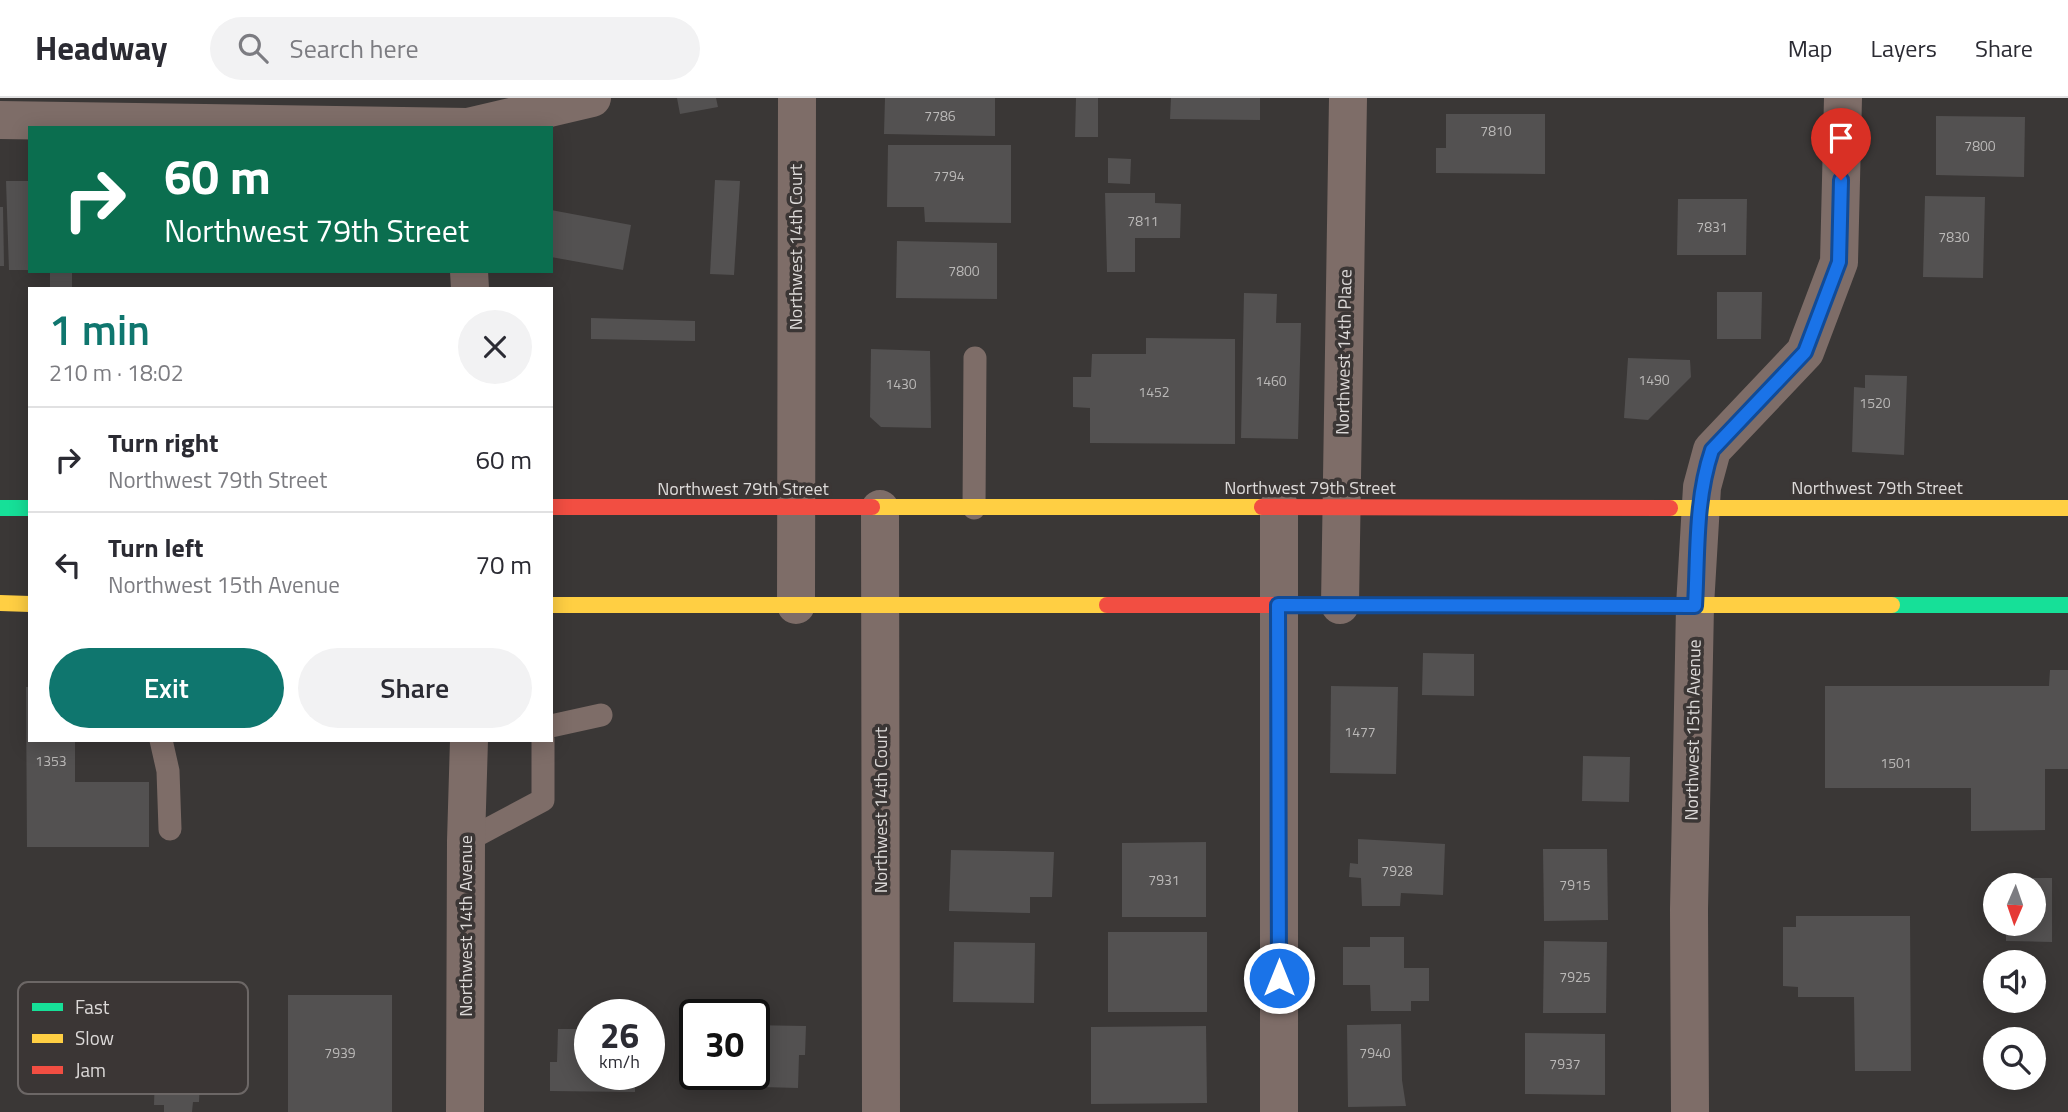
<!DOCTYPE html>
<meta charset="utf-8">
<style>
body{margin:0;font-family:"Titillium Web",sans-serif;background:#f2f2f3;color:#2b2b33;height:100vh;display:flex;flex-direction:column;font-size:26px;white-space:nowrap}
*{box-sizing:border-box;margin:0}
p{font-size:23px;color:#7c7c81}
.icon{flex:none;width:38px;height:38px;fill:none;stroke:currentColor;stroke-width:2;stroke-linecap:round;stroke-linejoin:round}
.map{position:relative;flex:1;overflow:hidden}
.drawer{position:absolute;left:28px;top:189px;width:525px;height:455px;display:flex;flex-direction:column;background:#fff;border-radius:0px;box-shadow:0 4px 18px #0003}
.drawer>*{flex:none}
.top-card{position:absolute;left:28px;top:28px;width:525px;height:147px;border-radius:0px;box-shadow:0 4px 18px #0003;background:#0b6e4f;color:#fff;overflow:hidden}
.needle{width:46px;rotate:182deg}
.controls{position:absolute;left:1983px;top:775px;display:grid;gap:14px}
.controls a{display:grid;place-items:center;width:63px;height:63px;border-radius:50%;background:#fff;box-shadow:0 4px 18px #0003;font-size:35px}
.speed{position:absolute;left:574px;top:901px;display:flex;gap:14px;font-size:35px;font-weight:700;text-align:center}
.speed>*{display:grid;place-content:center;width:91px;height:91px;border-radius:50%;background:#fff;box-shadow:0 4px 18px #0003;line-height:1}
.speed small{font-size:18px;font-weight:400}
.speed .limit{border:4px solid #111;border-radius:10px;background:#fff;color:#111}
.pin{position:absolute;display:grid;place-items:center;width:60px;height:60px;color:#fff;margin:-72px -30px;border-radius:50% 50% 50% 0;rotate:-45deg;box-shadow:0 0 7px #0007}
.pin .icon{rotate:45deg}
.me{position:absolute;width:77px;margin:-38px;rotate:0deg;stroke-linejoin:round;filter:drop-shadow(0 0 5px #0008)}
.turn{display:flex;align-items:center;gap:24px;height:147px;padding:0 21px;font-size:32px}
.turn .icon{width:91px;height:91px;stroke-width:2.5}
.turn b{display:block;font-size:49px;line-height:60px}
.round{display:grid;place-items:center;flex:none;width:74px;height:74px;border-radius:37px;background:#f2f2f3}
.headline{display:flex;align-items:center;justify-content:space-between;height:119px;padding:0 21px}
h1{font-size:42px;font-weight:600;line-height:52px;color:#0f766e}
.action{display:flex;gap:14px;margin-top:auto;padding:14px 21px}
.action a{flex:1;height:80px;border-radius:42px;background:#0f766e;color:#fff;font-size:28px;font-weight:600;line-height:80px;text-align:center}
.action a+a{background:#f2f2f3;color:#2b2b33}
ul{padding:0;list-style:none}
li{display:flex;align-items:center;gap:21px;height:105px;padding:0 21px;border-top:2px solid #e1e1e2}
li div{flex:1}
li b{display:block;font-size:26px}
li em{font-style:normal}
header{display:flex;align-items:center;gap:42px;box-sizing:border-box;height:98px;padding:0 35px;background:#fff;border-bottom:2px solid #e1e1e2}
header strong{font-size:33px}
nav{display:flex;gap:38px;margin-inline-start:auto;font-size:24px}
.search{width:490px;height:63px;background:#f2f2f3;display:flex;align-items:center;gap:18px;box-sizing:border-box;padding:0 24px;border-radius:38px;color:#7c7c81;font-size:26px}
.map>svg:first-child{display:block}
</style>
<header>
<strong>Headway</strong>
<div class="search"><svg class="icon" aria-label="search" viewBox="0 0 24 24"><circle cx="10" cy="10" r="6"/><path d="M15 15l6 6"/></svg>Search here</div>
<nav><a>Map</a><a>Layers</a><a>Share</a></nav>
</header>
<div class="map">
<svg width="2068" height="1014" viewBox="0 0 2068 1014">
<rect width="100%" height="100%" fill="#3a3736"/>
<g fill="#535151">
<polygon points="677,0 716,0 718,9 680,16"/>
<polygon points="885,0 995,0 995,38 884,36"/>
<polygon points="1076,0 1098,0 1098,39 1075,39"/>
<polygon points="1171,0 1260,0 1260,22 1170,21"/>
<polygon points="1446,16 1545,16 1545,76 1436,75 1436,50 1446,50"/>
<polygon points="1936,18 2025,19 2024,79 1936,77"/>
<polygon points="888,47 1011,47 1011,125 925,124 924,109 887,109"/>
<polygon points="1108,60 1131,61 1130,86 1108,85"/>
<polygon points="715,82 740,83 734,177 710,176"/>
<polygon points="6,83 30,83 30,172 9,172"/>
<polygon points="1105,95 1155,95 1155,105 1181,106 1180,140 1135,140 1135,174 1107,174"/>
<polygon points="1925,98 1985,99 1983,180 1923,179"/>
<polygon points="1678,101 1747,101 1746,157 1677,157"/>
<polygon points="0,109 3,109 4,168 0,168"/>
<polygon points="551,112 631,127 623,172 551,159"/>
<polygon points="897,143 997,145 997,201 896,200"/>
<rect x="50" y="173" width="22" height="18"/>
<polygon points="1717,194 1762,194 1761,241 1717,241"/>
<polygon points="1244,195 1277,196 1276,225 1301,225 1298,341 1241,340"/>
<polygon points="591,220 695,223 695,243 591,241"/>
<polygon points="1146,240 1235,241 1235,346 1090,345 1090,310 1073,309 1073,279 1091,279 1092,256 1146,256"/>
<polygon points="871,251 930,253 931,330 881,329 870,319"/>
<polygon points="1628,260 1690,262 1691,279 1648,322 1624,320"/>
<polygon points="1865,277 1907,278 1904,357 1852,354 1854,289 1865,290"/>
<polygon points="1423,555 1474,556 1474,598 1422,597"/>
<polygon points="2050,572 2068,572 2068,671 2045,671 2045,732 1971,733 1971,690 1825,690 1825,588 2049,588"/>
<polygon points="1331,588 1398,589 1396,676 1330,675"/>
<polygon points="26,589 30,589 30,642 75,642 75,684 149,684 149,749 27,749"/>
<polygon points="1583,658 1630,659 1629,704 1582,703"/>
<polygon points="1358,741 1445,746 1443,797 1401,795 1400,808 1362,808 1361,780 1349,779 1350,765 1358,766"/>
<polygon points="1206,744 1206,819 1122,819 1122,745"/>
<polygon points="1543,751 1607,751 1608,822 1544,823"/>
<polygon points="951,752 1054,754 1052,799 1030,799 1030,815 949,813"/>
<polygon points="2005,780 2052,780 2052,844 2006,843 2006,826 2034,826 2034,788 2005,788"/>
<polygon points="1796,818 1910,818 1911,973 1855,973 1854,899 1798,899 1798,889 1783,888 1783,829 1796,829"/>
<rect x="1108" y="834" width="99" height="80"/>
<polygon points="1370,839 1404,839 1404,870 1429,870 1429,903 1411,903 1411,913 1371,913 1370,887 1343,887 1343,849 1370,849"/>
<polygon points="1544,843 1607,844 1606,915 1543,915"/>
<polygon points="954,844 1035,845 1034,905 953,904"/>
<rect x="288" y="897" width="104" height="117"/>
<polygon points="1401,926 1402,982 1406,1008 1348,1009 1347,927"/>
<polygon points="754,927 806,928 805,957 799,957 798,990 724,988 724,976 754,976"/>
<polygon points="1206,928 1207,1005 1091,1006 1091,929"/>
<polygon points="558,931 590,931 590,976 635,976 635,994 550,993 550,964 557,964"/>
<polygon points="1525,935 1605,936 1605,997 1525,996"/>
<polygon points="155,973 167,974 167,980 200,981 199,1004 193,1004 192,1014 164,1014 164,1007 154,1007"/>
</g>
<g fill="none" stroke-linecap="round" stroke-linejoin="round">
<g stroke="#7e6d68" stroke-width="23">
<polyline points="974,410 975,260"/>
<polyline points="551,628 601,617"/>
<polyline points="161,642 168,673 170,731"/>
<polyline points="466,743 543,702 543,642"/>
</g>
<g stroke="#7e6d68" stroke-width="38">
<polyline points="0,22 468,29 592,0"/>
<polyline points="469,173 470,191"/>
<polyline points="880,411 881,1014"/>
<polyline points="796,507 797,0"/>
<polyline points="1340,507 1348,0"/>
<polyline points="465,1014 466,743 469,642"/>
<polyline points="1279,1014 1279,408"/>
<polyline points="1690,1014 1689,812 1695,508 1702,389 1712,352 1805,254 1839,164 1843,0"/>
</g>
<g stroke="#16e098" stroke-width="16">
<polyline points="0,410 30,410"/>
<polyline points="1892,507 2068,507"/>
</g>
<g stroke="#ffcf43" stroke-width="16">
<polyline points="872,409 1262,409"/>
<polyline points="1670,410 2068,410"/>
<polyline points="0,505 30,506"/>
<polyline points="551,507 1107,507"/>
<polyline points="1463,507 1892,507"/>
</g>
<g stroke="#f24e42" stroke-width="16">
<polyline points="551,409 872,409"/>
<polyline points="1262,409 1670,410"/>
<polyline points="1107,507 1463,507"/>
</g>
</g>
<g fill="none" stroke-linecap="round" stroke-linejoin="round">
<defs>
<path id="route" d="M1279 880 1278 507 1695 508C1698 456 1695 402 1712 352L1805 254 1839 164 1841 82"/>
</defs>
<use href="#route" stroke="#114b97" stroke-width="18"/>
<use href="#route" stroke="#1a73e8" stroke-width="12"/>
</g>
<g text-anchor="middle" stroke-width="7" stroke-linejoin="round" paint-order="stroke">
<g font-size="14" fill="#bab8b7">
<text x="940" y="23">7786</text>
<text x="1496" y="38">7810</text>
<text x="1980" y="53">7800</text>
<text x="949" y="83">7794</text>
<text x="1143" y="128">7811</text>
<text x="1712" y="134">7831</text>
<text x="1954" y="144">7830</text>
<text x="964" y="178">7800</text>
<text x="1654" y="287">1490</text>
<text x="1271" y="288">1460</text>
<text x="901" y="291">1430</text>
<text x="1154" y="299">1452</text>
<text x="1875" y="310">1520</text>
<text x="1360" y="639">1477</text>
<text x="51" y="668">1353</text>
<text x="1896" y="670">1501</text>
<text x="1397" y="778">7928</text>
<text x="1164" y="787">7931</text>
<text x="1575" y="792">7915</text>
<text x="1575" y="884">7925</text>
<text x="340" y="960">7939</text>
<text x="1375" y="960">7940</text>
<text x="1565" y="971">7937</text>
</g>
<g font-size="18" fill="#dddad9" stroke="#3b3635">
<text transform="translate(796 149) rotate(-90)" y="6">Northwest 14th Court</text>
<text transform="translate(1344 254) rotate(-89)" y="6">Northwest 14th Place</text>
<text x="1310" y="396">Northwest 79th Street</text>
<text x="1877" y="396">Northwest 79th Street</text>
<text x="743" y="397">Northwest 79th Street</text>
<text transform="translate(1693 632) rotate(-89)" y="6">Northwest 15th Avenue</text>
<text transform="translate(881 712) rotate(-90)" y="6">Northwest 14th Court</text>
<text transform="translate(466 828) rotate(-90)" y="6">Northwest 14th Avenue</text>
</g>
</g>
<rect x="18" y="884" width="230" height="112" rx="10" fill="#3b3635" stroke="#6c6766" stroke-width="2"/>
<rect x="32" y="905" width="31" height="8" fill="#16e098"/>
<rect x="32" y="936" width="31" height="9" fill="#ffcf43"/>
<rect x="32" y="968" width="31" height="8" fill="#f24e42"/>
<g font-size="19" fill="#dddad9">
<text x="75" y="916">Fast</text>
<text x="75" y="947">Slow</text>
<text x="75" y="979">Jam</text>
</g>
</svg>
<div class="controls">
<a><svg class="needle" viewBox="-14 -14 28 28"><path d="M0-13l5 13h-10z" fill="#e53935"/><path d="M0 13l5-13h-10z" fill="#7c7c81"/></svg></a>
<a><svg class="icon" aria-label="sound" viewBox="0 0 24 24"><path d="M4 9h4l5-4v14l-5-4H4zM17 9q2 3 0 6"/></svg></a>
<a><svg class="icon" aria-label="search" viewBox="0 0 24 24"><circle cx="10" cy="10" r="6"/><path d="M15 15l6 6"/></svg></a>
</div>
<div class="speed"><div>26<small>km/h</small></div><div class="limit">30</div></div>
<div class="pin" style="left:1841px;top:82px;background:#d93025"><svg class="icon" aria-label="arrive" viewBox="0 0 24 24"><path d="M6 21V4h12l-3 4 3 4H6"/></svg></div>
<svg class="me" style="left:1279px;top:880px" viewBox="-20 -20 40 40"><circle r="17" fill="#1a73e8" stroke="#fff" stroke-width="3"/><path d="M0-11L8 9 0 5-8 9z" fill="#fff"/></svg>
<div class="top-card">
<div class="turn"><svg class="icon" aria-label="right" viewBox="0 0 24 24"><path d="M7 20v-9h11M14 6l5 5-5 5"/></svg><div><b>60 m</b>Northwest 79th Street</div></div>
</div>
<section class="drawer">
<div class="headline"><div><h1>1 min</h1><p>210 m · 18:02</p></div><a class="round"><svg class="icon" aria-label="close" viewBox="0 0 24 24"><path d="M6 6l12 12M18 6L6 18"/></svg></a></div>
<ul>
<li><svg class="icon" aria-label="right" viewBox="0 0 24 24"><path d="M7 20v-9h11M14 6l5 5-5 5"/></svg><div><b>Turn right</b><p>Northwest 79th Street</p></div><em>60 m</em></li>
<li><svg class="icon" aria-label="left" viewBox="0 0 24 24"><path d="M17 20v-9H6M10 6l-5 5 5 5"/></svg><div><b>Turn left</b><p>Northwest 15th Avenue</p></div><em>70 m</em></li>
</ul>
<div class="action"><a>Exit</a><a>Share</a></div>
</section>
</div>
